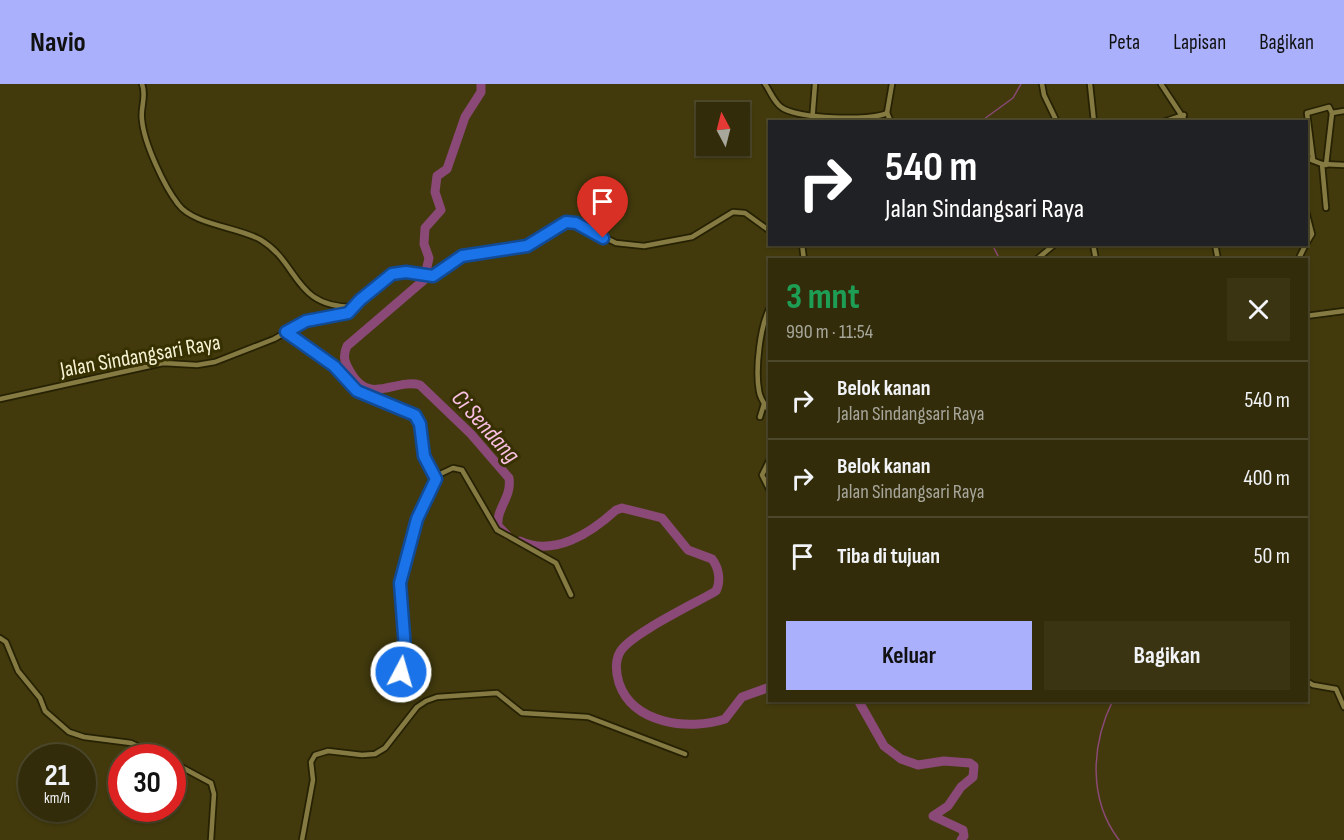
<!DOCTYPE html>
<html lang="id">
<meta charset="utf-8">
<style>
body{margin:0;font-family:"Sofia Sans Condensed",sans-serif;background:#3a3413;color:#f1f3f6;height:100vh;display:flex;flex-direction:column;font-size:22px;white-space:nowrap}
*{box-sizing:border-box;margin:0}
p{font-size:20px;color:#a8a79c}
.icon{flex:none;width:33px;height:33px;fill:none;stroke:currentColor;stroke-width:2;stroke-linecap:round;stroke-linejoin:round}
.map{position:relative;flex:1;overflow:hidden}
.sheet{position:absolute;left:768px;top:174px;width:540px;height:444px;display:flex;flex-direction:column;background:#322c0a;border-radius:0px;box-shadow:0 2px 4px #0004,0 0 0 2px #4d482b}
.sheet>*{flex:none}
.banner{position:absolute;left:768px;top:36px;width:540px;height:126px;border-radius:0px;box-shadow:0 2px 4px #0004,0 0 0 2px #4d482b;background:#202124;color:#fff;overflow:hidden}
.needle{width:39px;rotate:353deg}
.buttons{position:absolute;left:696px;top:18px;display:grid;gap:12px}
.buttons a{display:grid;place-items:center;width:54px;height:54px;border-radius:0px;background:#322c0a;box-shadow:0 2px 4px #0004,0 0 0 2px #4d482b;font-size:30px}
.speed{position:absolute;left:18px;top:660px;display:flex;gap:12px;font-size:30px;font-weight:700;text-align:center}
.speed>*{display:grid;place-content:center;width:78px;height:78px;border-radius:50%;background:#322c0a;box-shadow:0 2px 4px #0004,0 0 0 2px #4d482b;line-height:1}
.speed small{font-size:15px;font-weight:400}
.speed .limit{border:9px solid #d22;background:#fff;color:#111}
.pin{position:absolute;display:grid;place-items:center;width:51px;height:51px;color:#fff;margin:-62px -26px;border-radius:50% 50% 50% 0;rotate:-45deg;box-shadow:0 0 6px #0007}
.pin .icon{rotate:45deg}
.me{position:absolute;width:66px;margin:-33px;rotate:6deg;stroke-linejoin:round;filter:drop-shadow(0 0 4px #0008)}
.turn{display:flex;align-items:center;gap:21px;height:126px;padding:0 18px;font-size:27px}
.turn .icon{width:78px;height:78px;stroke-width:2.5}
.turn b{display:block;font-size:42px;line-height:51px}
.round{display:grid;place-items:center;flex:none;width:63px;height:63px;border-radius:0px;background:#3a3413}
.headline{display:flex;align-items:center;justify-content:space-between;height:102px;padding:0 18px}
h1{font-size:36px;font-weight:700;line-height:45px;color:#1e9e55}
.cta{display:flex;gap:12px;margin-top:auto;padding:12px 18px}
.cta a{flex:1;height:69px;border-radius:0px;background:#aab0fc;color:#111;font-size:24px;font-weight:700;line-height:69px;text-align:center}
.cta a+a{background:#3a3413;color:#f1f3f6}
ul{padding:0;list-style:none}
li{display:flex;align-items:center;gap:18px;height:78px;padding:0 18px;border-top:2px solid #4d482b}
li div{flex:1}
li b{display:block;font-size:22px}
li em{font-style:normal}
header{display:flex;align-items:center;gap:36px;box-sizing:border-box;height:84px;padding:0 30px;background:#aab0fc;color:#111}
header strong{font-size:28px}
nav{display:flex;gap:33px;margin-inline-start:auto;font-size:21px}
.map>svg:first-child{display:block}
</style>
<header>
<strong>Navio</strong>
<nav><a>Peta</a><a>Lapisan</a><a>Bagikan</a></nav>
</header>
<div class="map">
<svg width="1344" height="756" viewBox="0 0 1344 756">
<rect width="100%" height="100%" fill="#423a0d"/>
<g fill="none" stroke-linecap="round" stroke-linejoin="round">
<g stroke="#8a4976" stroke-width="1.5">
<polyline points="980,38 1013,14 1021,0"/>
<polyline points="992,160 1000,176"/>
<path d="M1113 616C1091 661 1088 715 1119 756"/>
</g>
<g stroke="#8a4976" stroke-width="9">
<path d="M481 0V8L465 33 447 85 437 92 435 108 441 126 425 144 424 160 429 174 424 196 347 262C342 273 345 279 351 289 370 322 395 294 420 301L471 350 509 394C512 414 496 424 498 442L507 451"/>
<path d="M520 457C554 473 591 449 616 426L622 424 662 434 688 466 712 475C719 484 721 497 716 507 696 519 630 550 620 568 615 577 616 589 619 599 633 640 689 647 725 635L742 613 770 603"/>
<polyline points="858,616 884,662 901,675 918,681 944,677 970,679 974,682 973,693 961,703 948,722 933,732 963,746 964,752 961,756"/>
</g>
<defs>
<g id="minor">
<path d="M142 0C147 13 140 23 142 36 144 59 164 102 178 120 193 141 239 143 261 156 300 180 293 223 353 223"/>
<path d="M765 0C770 7 774 18 781 23 795 35 872 37 887 29L892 0"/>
<polyline points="1042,0 1044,11 1057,38"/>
<polyline points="1090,0 1094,38"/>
<polyline points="1161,0 1186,38"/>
<polyline points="887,29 891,38"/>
<polyline points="812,38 815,0"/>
<polyline points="1163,38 1184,31"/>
<polyline points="1306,74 1322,80 1344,81"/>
<polyline points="1313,76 1307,29 1329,23 1332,29"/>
<polyline points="1322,80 1326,124"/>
<polyline points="1326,81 1332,29 1344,27"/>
<polyline points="1306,127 1312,150 1306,160"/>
<polyline points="802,160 804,176"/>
<polyline points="1093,160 1096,176"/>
<polyline points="1215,160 1218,176"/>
<polyline points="1036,176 1055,160"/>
<polyline points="1298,176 1306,160"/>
<path d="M770 223C760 242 755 285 759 307 760 315 765 321 770 328"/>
<polyline points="1306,232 1344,227"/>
<polyline points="286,248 330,278 358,307 415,331 420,340 424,372 437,395 418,429 400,499 405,565 401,588"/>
<polyline points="0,315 163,279 197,281 215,278 274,255 306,237 348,229 360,216 392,190 406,188 433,192 462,172 527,162 566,138 576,139 616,159 644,162 692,153 733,128 745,129 770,147"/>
<polyline points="760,333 764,320"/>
<polyline points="770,375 762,391 770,407"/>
<polyline points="436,392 453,384 462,386 497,446 556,479 571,511"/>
<polyline points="0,554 6,558 18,587 40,614 45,627 69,648 84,653 131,659 163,674"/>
<polyline points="1306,597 1313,601 1336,605 1344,623"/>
<polyline points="172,678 211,699 214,710 211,756"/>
<polyline points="302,756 313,696 311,678 315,671 328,667 362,671 375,670 385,664 417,623 426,617 437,613 497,609 522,629 588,633 685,670"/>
</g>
</defs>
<use href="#minor" stroke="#262103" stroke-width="8"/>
<use href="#minor" stroke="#857b42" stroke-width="4.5"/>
</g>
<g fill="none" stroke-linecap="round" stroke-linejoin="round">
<defs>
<polyline id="route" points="401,588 405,565 400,499 417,435 436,395 424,372 420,340 415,331 357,307 334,282 286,248 306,237 348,229 360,216 392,190 406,188 433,192 462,172 527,162 566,138 576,139 603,154"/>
</defs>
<use href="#route" stroke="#114b97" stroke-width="15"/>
<use href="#route" stroke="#1a73e8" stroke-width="10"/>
</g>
<g text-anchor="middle" stroke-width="6" stroke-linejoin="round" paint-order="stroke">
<g font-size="22" fill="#f6f2d4" stroke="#373001">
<text transform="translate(140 271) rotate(-10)" y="8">Jalan Sindangsari Raya</text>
</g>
<g font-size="24" font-style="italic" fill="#fac0e5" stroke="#373001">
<text transform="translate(486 342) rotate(48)" y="8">Ci Sendang</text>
</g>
</g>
</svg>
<div class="buttons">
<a><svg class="needle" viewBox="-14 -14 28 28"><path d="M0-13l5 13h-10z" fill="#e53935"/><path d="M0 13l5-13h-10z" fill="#a8a79c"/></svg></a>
</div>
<div class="speed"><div>21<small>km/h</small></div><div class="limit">30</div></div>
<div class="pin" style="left:603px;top:154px;background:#d93025"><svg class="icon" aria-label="arrive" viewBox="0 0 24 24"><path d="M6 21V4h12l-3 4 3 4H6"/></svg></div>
<svg class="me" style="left:401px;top:588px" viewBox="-20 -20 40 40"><circle r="17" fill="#1a73e8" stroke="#fff" stroke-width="3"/><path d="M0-11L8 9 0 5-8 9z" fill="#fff"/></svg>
<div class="banner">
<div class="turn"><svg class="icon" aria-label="right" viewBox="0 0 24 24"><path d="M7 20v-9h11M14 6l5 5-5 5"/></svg><div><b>540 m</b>Jalan Sindangsari Raya</div></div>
</div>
<section class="sheet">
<div class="headline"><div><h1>3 mnt</h1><p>990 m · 11:54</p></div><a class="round"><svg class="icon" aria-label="close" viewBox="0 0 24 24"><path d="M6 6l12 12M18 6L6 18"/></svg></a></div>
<ul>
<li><svg class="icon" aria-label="right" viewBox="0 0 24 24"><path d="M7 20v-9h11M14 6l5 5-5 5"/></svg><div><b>Belok kanan</b><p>Jalan Sindangsari Raya</p></div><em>540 m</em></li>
<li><svg class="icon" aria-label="right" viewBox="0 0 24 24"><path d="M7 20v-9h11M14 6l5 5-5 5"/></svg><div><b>Belok kanan</b><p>Jalan Sindangsari Raya</p></div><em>400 m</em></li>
<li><svg class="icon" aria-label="arrive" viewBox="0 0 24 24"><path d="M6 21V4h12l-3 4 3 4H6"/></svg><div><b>Tiba di tujuan</b></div><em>50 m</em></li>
</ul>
<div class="cta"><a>Keluar</a><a>Bagikan</a></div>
</section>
</div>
